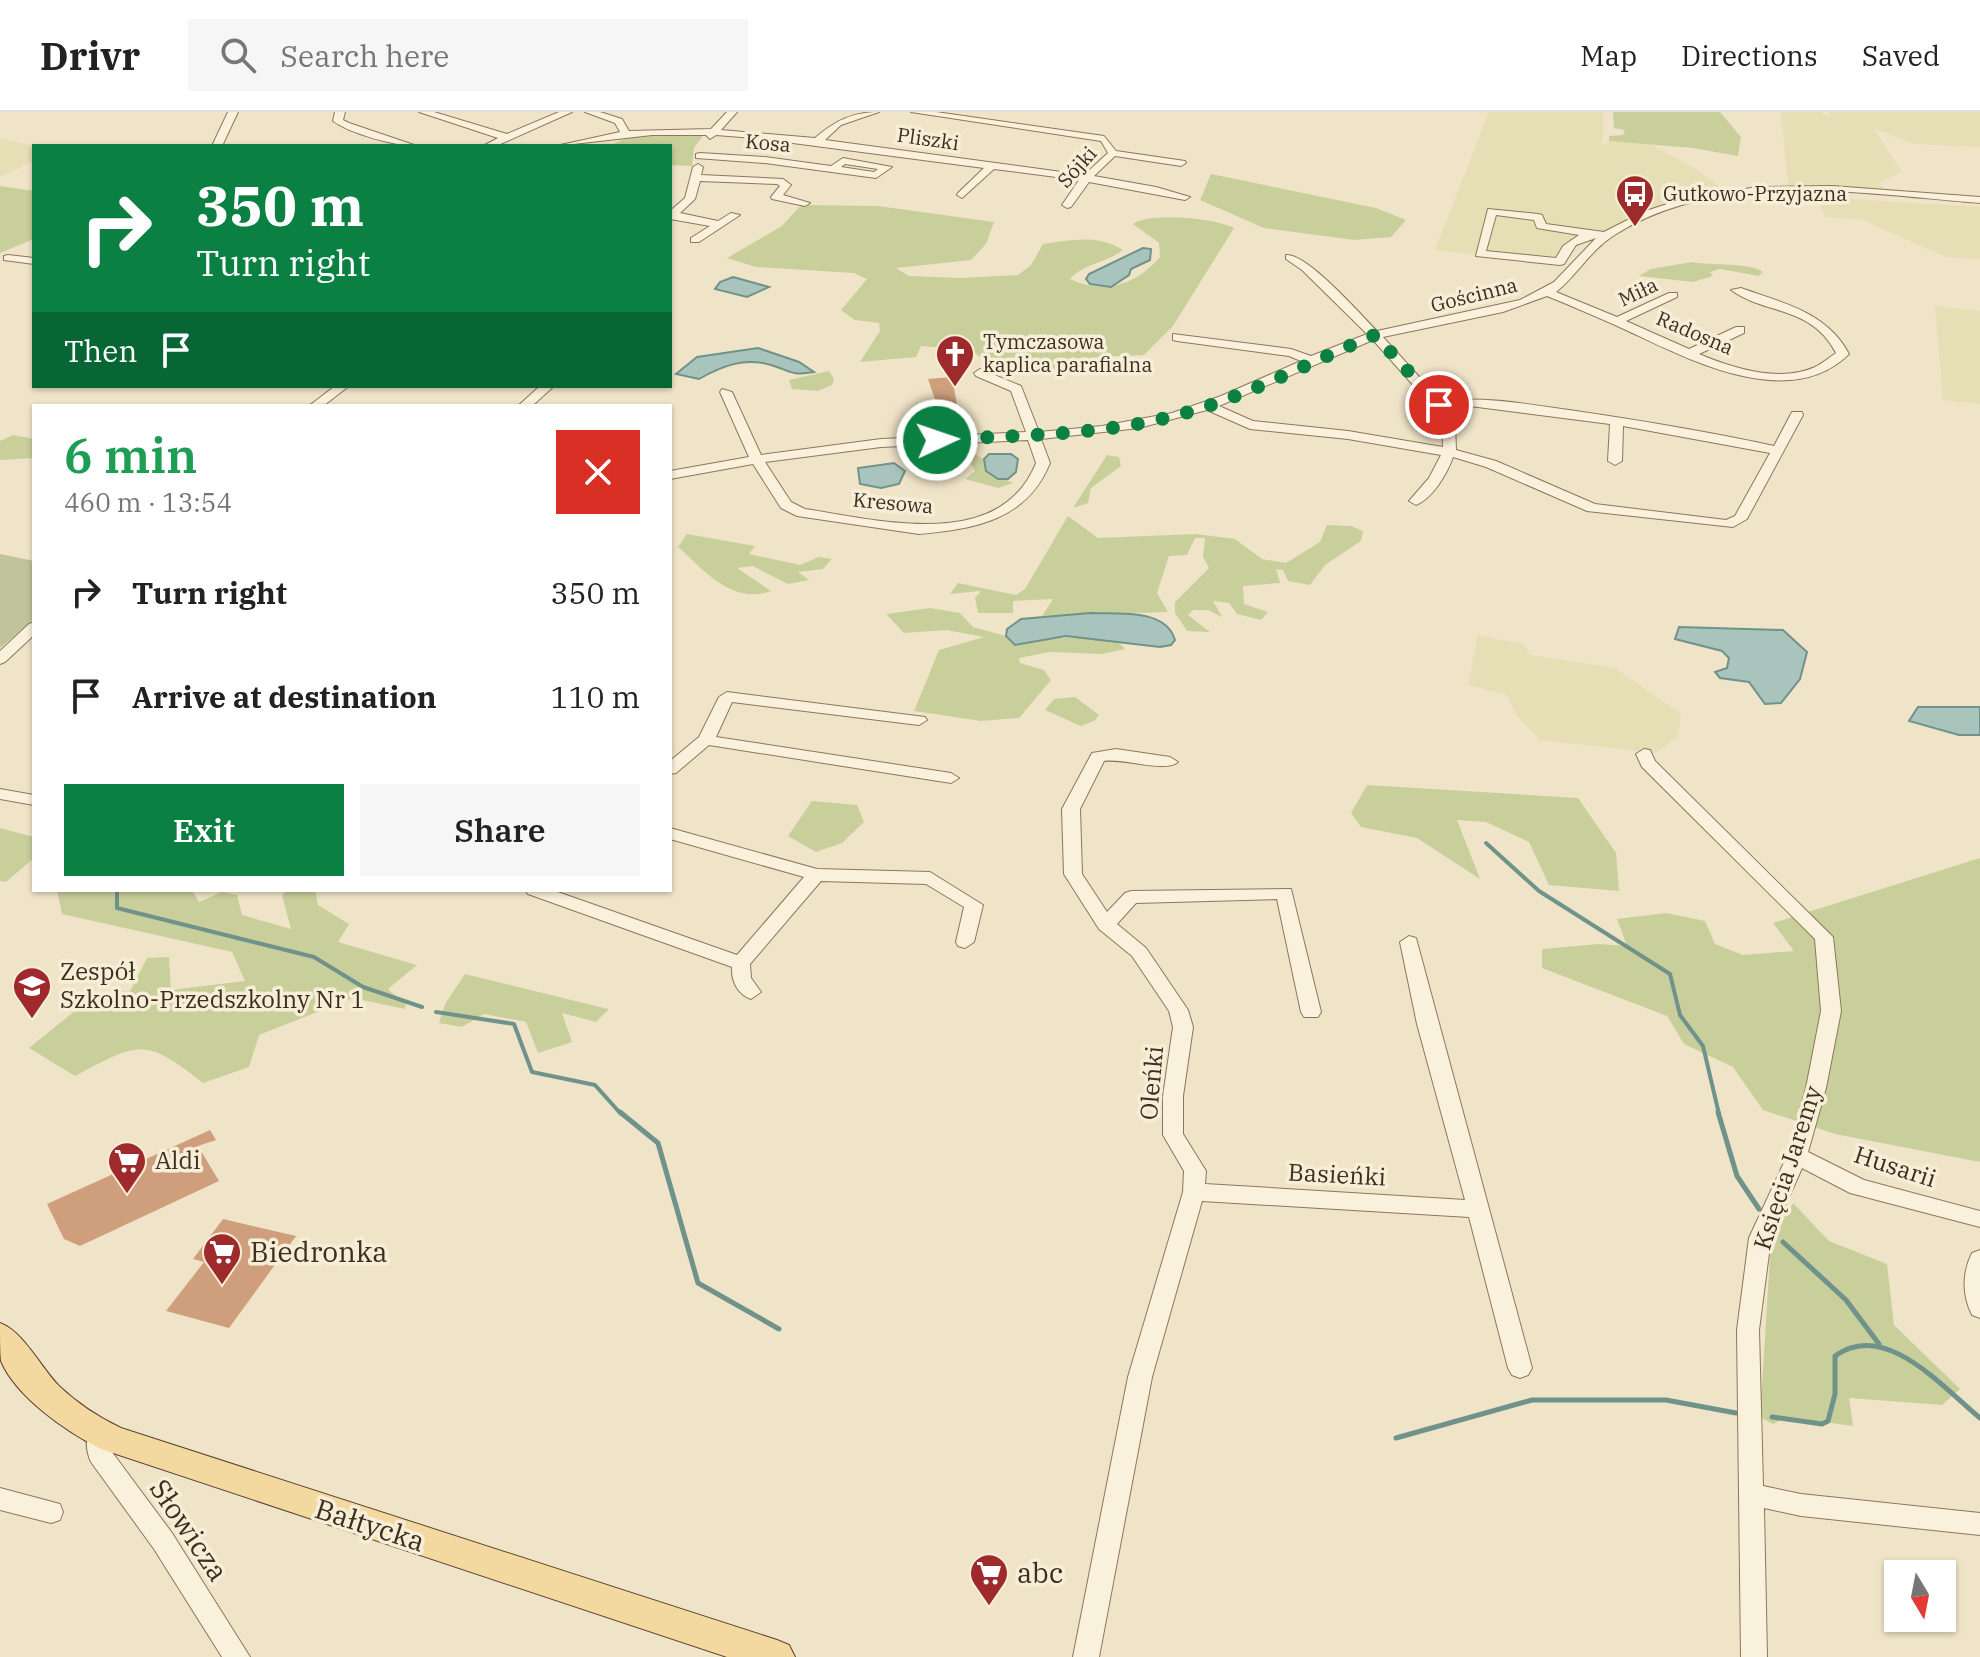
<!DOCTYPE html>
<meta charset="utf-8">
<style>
body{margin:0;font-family:"IBM Plex Serif",serif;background:#f6f6f6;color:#222;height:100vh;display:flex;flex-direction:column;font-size:30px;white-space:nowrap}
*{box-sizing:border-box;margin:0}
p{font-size:26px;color:#767676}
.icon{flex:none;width:44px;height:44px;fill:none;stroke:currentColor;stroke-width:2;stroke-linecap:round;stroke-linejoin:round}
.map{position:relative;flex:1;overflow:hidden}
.details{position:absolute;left:32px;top:292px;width:640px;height:488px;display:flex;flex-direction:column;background:#fff;border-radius:0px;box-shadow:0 2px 6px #0004}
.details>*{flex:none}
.top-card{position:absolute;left:32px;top:32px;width:640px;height:244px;border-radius:0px;box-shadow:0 2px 6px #0004;background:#0b8043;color:#fff;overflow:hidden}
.needle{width:52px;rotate:170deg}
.buttons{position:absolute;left:1884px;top:1448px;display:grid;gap:16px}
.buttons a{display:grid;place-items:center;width:72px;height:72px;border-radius:0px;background:#fff;box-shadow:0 2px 6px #0004;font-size:40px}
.pin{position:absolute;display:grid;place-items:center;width:68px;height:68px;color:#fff;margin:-34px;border:4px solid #fff;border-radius:50%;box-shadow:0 2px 8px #0007}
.me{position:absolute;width:88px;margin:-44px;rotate:87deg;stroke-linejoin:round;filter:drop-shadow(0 0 6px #0008)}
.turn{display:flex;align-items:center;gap:28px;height:168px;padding:0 32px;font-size:36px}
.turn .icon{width:104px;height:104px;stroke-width:2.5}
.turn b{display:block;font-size:56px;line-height:68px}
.then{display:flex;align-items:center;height:76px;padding:0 32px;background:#0003;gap:16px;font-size:30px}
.round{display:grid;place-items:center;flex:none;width:84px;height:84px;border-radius:0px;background:#f6f6f6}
.overview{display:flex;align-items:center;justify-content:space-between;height:136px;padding:0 32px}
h1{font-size:48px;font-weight:600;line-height:60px;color:#1e9e55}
.button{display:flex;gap:16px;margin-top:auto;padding:16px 32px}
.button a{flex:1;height:92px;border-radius:0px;background:#0b8043;color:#fff;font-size:32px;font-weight:600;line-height:92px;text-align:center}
.button a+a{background:#f6f6f6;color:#222}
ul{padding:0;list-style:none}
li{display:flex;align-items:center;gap:24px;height:104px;padding:0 32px}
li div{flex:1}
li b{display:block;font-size:30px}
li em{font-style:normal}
header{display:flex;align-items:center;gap:48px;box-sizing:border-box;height:112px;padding:0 40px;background:#fff;border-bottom:2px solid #e0e0e0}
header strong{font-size:38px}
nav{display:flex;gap:44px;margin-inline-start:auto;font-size:28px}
.search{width:560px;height:72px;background:#f6f6f6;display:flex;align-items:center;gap:20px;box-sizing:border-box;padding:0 28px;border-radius:0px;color:#767676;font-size:30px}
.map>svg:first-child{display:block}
</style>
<header>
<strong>Drivr</strong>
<div class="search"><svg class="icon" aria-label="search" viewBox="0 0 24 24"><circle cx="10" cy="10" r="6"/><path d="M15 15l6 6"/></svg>Search here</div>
<nav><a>Map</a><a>Directions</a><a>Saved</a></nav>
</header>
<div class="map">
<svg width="1980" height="1545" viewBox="0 0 1980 1545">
<rect width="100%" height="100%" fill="#f0e4c8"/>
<g fill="#e6deb5">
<polygon points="1489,0 1603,0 1603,33 1609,29 1650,32 1697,58 1723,77 1694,80 1649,99 1572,137 1565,153 1435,138"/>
<polygon points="1781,0 1820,0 1829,5 1829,0 1980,0 1980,35 1916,32 1874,17 1902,60 1880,70 1884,78 1788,73"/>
<polygon points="0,26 34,34 34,49 0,65"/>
<polygon points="1817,85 1980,95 1980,147 1946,145 1860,107 1825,105"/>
<polygon points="1935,194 1980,199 1980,292 1943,288"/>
<polygon points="1477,523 1523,532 1531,543 1615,556 1681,602 1678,625 1655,641 1540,628 1516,603 1507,583 1469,573"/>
</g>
<g fill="#c9cf9b">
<polygon points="1613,0 1720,0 1741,25 1738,44 1693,36 1609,29 1609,24 1623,23 1625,18 1614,16"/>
<polygon points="635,22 704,22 694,36 692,54 670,53 670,34 609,34"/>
<polygon points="1211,62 1376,96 1406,108 1391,125 1354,128 1264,116 1200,88"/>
<polygon points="0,74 34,79 34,127 0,141"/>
<path d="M801 93 878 94 994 110 986 132 971 148 896 156 909 164 961 166 1018 163 1031 153 1043 132C1071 128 1098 122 1123 138 1106 151 1083 152 1070 167 1104 183 1136 173 1160 145L1159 131 1133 112C1150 100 1214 106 1234 116L1173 214 1144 243 1097 245 1087 257 986 260V251L972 238 921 234 916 245 860 250 880 219 879 211 855 208 841 198 867 167 854 161 756 155 727 146 782 114Z"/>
<path d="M1692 150C1712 154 1748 150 1763 160L1759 164 1720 157 1710 160 1713 164 1693 170 1639 164 1651 157Z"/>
<polygon points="829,259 834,267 832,273 818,279 792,277 789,268"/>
<polygon points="13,323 34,327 34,346 0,348 0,329"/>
<polygon points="934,335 958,335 964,338 964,344 953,349 961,354 953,361 940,361 924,353 931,349 923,345 926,340 933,340"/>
<polygon points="976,343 984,347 986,359 1013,371 998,376 965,367 975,359 968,346"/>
<polygon points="1107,343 1119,345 1121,354 1091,376 1088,391 1073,396"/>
<polygon points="1068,404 1098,426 1195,422 1235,427 1262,447 1286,451 1320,430 1327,413 1351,414 1363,419 1361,429 1325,453 1310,473 1288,469 1283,458 1276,457 1280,471 1243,474 1244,492 1268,500 1261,508 1237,502 1229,491 1213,489 1222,505 1208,498 1193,498 1188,503 1210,520 1187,519 1175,501 1175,490 1209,456 1203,445 1205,426 1195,426 1187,443 1169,444 1157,481 1168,500 1042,504 1053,487 1013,489 1013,501 978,501 975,486 981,479 950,482 958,471 1016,483 1025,477"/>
<path d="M687 422 755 434 749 442 800 453 819 445 832 447 823 457 798 460 809 468 788 472 753 454 737 456 771 479C732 493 705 459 678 435Z"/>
<path d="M930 496 960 501 973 515 1006 524 1015 533C1037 529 1112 515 1125 537L1102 542 1049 540 1019 546 1020 551 1044 558 1051 568 1019 606 981 609 914 599 939 538 984 525 946 518 904 521 886 502Z"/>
<polygon points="1075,585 1099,603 1094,609 1081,614 1045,598 1054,587"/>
<polygon points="1367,673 1578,686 1616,741 1619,779 1549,773 1529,730 1486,710 1457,708 1480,767 1417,726 1361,715 1351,701"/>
<polygon points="812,689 857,693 864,710 842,731 816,740 788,724"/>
<polygon points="0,716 34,725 34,746 6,770 0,769"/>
<polygon points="1980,746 1980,1050 1835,1022 1763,998 1733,955 1684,932 1667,904 1542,856 1542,837 1599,832 1627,834 1617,807 1666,801 1705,809 1715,832 1743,843 1794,839 1773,811"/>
<path d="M57 778H192L199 790 222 780 237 783 242 803 291 817 282 783 287 778H315L318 793 349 812 338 830 417 853 388 877 406 893 405 897 353 886 259 923 249 955 203 971C145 925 139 930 75 964L29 936 97 881 130 879 147 846 169 845 171 878 245 869 232 840 62 802Z"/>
<polygon points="465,862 608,897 608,898 596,910 562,901 572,930 538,941 526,910 484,902 462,915 439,911 445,892"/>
<polygon points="1793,1091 1829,1129 1887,1152 1894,1213 1960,1277 1942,1293 1849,1286 1853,1314 1787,1305 1773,1312 1760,1305 1771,1129"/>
</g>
<polygon fill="#bfc49a" points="0,442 34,449 34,507 0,536"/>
<g fill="#a9c4bc" stroke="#6f938a" stroke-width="2">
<polygon points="1143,136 1151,137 1150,148 1131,157 1129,163 1111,175 1090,172 1086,167 1089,162"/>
<polygon points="733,165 769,175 747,185 715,177 720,170"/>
<path d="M758 236 799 250 814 260C791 264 791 259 771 253 744 245 722 254 699 267L676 262 697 245Z"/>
<polygon points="989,342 1011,342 1018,347 1016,360 1008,367 998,367 986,359 984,347"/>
<polygon points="894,351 905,359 899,372 881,376 860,372 858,356"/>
<path d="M1090 501C1117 502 1166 496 1175 528L1171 533 1160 535 1066 524 1015 533 1006 524 1007 517 1021 507Z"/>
<polygon points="1679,515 1783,518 1807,540 1800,567 1781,591 1765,592 1749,570 1720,566 1715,560 1727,556 1729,546 1722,539 1675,527"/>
<polygon points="1918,595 1980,595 1980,623 1959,623 1909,609"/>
</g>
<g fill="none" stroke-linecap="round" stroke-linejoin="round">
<g stroke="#6f938a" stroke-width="4">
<polyline points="1486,731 1539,779 1670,862 1680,903 1703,934 1719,1002"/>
<polyline points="117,778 117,796 314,845 363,875 422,895"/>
<polyline points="436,900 514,912 532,960 595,973 621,1002"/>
</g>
<g stroke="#6f938a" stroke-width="5">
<polyline points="620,1000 658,1031 698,1171 779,1217"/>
<polyline points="1718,1000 1737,1064 1759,1097"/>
<polyline points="1783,1130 1846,1188 1879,1232"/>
<path d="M1772 1305 1822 1312 1828 1309 1835 1282V1244C1885 1207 1943 1276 1980 1306"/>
<polyline points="1396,1326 1532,1288 1666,1288 1736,1301"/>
</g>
</g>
<g fill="#cf9f7d">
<polygon points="952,265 958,298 939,299 928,267"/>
<polygon points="210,1018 216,1028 198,1034 219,1069 80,1134 64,1127 47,1092"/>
<polygon points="223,1107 296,1124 229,1216 166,1199 204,1150 193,1147"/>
</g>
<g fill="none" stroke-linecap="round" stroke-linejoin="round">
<defs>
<g id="minor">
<polygon points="228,0 238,0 222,34 212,34"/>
<path d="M335 0H345L343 8 349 11 417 34C395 34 351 22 333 9Z"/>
<polygon points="419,0 434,0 507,22 559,0 572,0 496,34 483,34 498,26"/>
<path d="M585 0H600L622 7 629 19 711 17 727 0H737L721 18 815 26C835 9 852 0 879 0L841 13 825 28 1084 63 1108 41 1101 29 911 0H936L1104 24 1116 39 1185 49 1186 51 1181 54 1115 44 1094 64 1156 75 1190 85 1185 88 1089 70 1071 95 1067 96 1062 93 1079 68 994 57 962 86 957 83 958 81 984 56 754 26 716 23 710 27 706 23H652L556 34 620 20 615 11Z"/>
<path d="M700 41 765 45 831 54 843 46 892 55 876 66 765 51 696 46V42ZM845 52 878 57 874 60 841 55Z"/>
<polygon points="698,52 703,55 701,63 783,67 791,73 783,83 810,91 805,94 772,87 771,85 780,74 777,72 700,69 695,87 680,101 718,109 731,101 740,103 699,130 691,130 691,126 710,114 670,107 670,99 685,86 693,55"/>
<path d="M1832 74 1980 85V91C1862 82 1719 55 1613 124 1590 139 1577 163 1556 180L1617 205 1669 181H1677V185L1626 209 1689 237 1736 215H1744V221L1699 242C1732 256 1780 271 1815 255 1823 251 1830 245 1836 241 1811 193 1765 203 1731 178L1741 176C1783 191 1827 200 1849 242 1789 301 1688 247 1626 218 1600 206 1574 195 1547 184L1503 200 1383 225 1441 289C1484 284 1526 292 1569 298 1637 308 1706 319 1774 334L1792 300H1802L1803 303 1747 407 1733 415 1587 399 1486 355 1453 345C1447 362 1433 386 1416 393L1409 389 1429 366 1441 343 1348 327 1250 317 1207 298 1139 316 1041 327 1050 351C1027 408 975 417 919 422L797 404 781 396 753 352 670 367V359L749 345 720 280 722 277 732 280 761 343 881 327 1026 320 1011 279 976 264 974 261 980 257 1021 274 1039 320 1102 314 1172 301 1221 284 1301 249 1289 244 1177 229 1173 228V222L1291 237 1311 244 1367 222 1302 158 1286 147V143C1307 141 1360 202 1377 219L1520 188 1554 170 1596 126 1576 133 1564 152 1560 153 1476 144 1488 97 1538 102 1542 103 1546 112 1604 120 1643 100 1685 86 1758 75ZM1496 103 1534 108 1537 116 1579 123 1563 134 1556 146 1486 139ZM1373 228 1437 300 1442 312 1443 335 1348 319 1253 309 1219 294ZM1470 294 1610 312 1608 349 1615 353 1622 349 1623 314 1770 341 1735 404 1726 408 1595 392 1496 349 1456 338 1455 312 1447 296ZM1028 328 1036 351C1000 441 879 408 805 397L791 390 765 350 881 335Z"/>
<polygon points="8,143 34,146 34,152 4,148 4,144"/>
<polygon points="335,274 349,274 323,294 309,294"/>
<polygon points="540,274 554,274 532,294 518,294"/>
<polygon points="34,510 34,523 5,550 0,552 0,539 29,512"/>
<polygon points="727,580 925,605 927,608 919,613 732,590 716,625 951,661 959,666 951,671 709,633 676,661 670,662 670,649 699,625 719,585"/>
<path d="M1116 637 1170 645 1178 650C1165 661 1124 646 1104 649L1080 697 1082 762 1107 800 1125 781 1131 779 1291 777 1321 900 1318 905H1304L1301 900 1277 787 1136 791 1117 812 1146 836 1188 898 1193 915 1183 984V1022L1206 1059 1205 1072 1465 1088 1417 912 1400 830 1409 824 1416 826 1532 1256 1528 1263 1520 1266 1512 1263 1508 1256 1469 1105 1202 1089 1152 1265 1099 1545H1073L1128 1265 1183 1080 1184 1059 1163 1023V984L1173 915 1169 899 1132 844 1099 817 1064 762 1062 697 1092 641Z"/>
<polygon points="1644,637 1650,638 1655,649 1833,825 1841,899 1826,976 1808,1040 1864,1068 1980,1099 1980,1115 1850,1081 1802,1056 1771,1126 1759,1218 1763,1374 1801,1382 1980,1401 1980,1423 1801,1404 1764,1396 1767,1545 1741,1545 1737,1218 1749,1126 1787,1044 1806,976 1821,899 1815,827 1642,655 1636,642"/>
<polygon points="0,677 34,683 34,693 0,687"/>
<path d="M670 716 817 757 930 760 983 793 974 830 965 836 958 834 956 830 964 795 926 772 821 769 750 852 751 866 761 880 751 887C737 882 731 868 732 855L528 782 525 778H552L737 843 804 765 670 727Z"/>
<path d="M1980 1138V1206L1972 1203C1962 1183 1962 1161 1972 1141Z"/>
<path d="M99 1312 107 1315 112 1340 172 1421 250 1545H222L154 1437 91 1350C86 1339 85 1326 91 1315Z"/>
<polygon points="0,1376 60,1392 63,1400 60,1408 51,1411 0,1398"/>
</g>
<path id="major" d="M0 1211C24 1220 41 1256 59 1274 78 1292 98 1305 121 1316L777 1528 789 1533 795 1545H727L101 1337C67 1320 16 1285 1 1249 0 1240 0 1222 0 1211Z"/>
</defs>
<use href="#minor" stroke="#8d765c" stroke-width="2"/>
<use href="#major" stroke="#5b4430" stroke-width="2"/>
<use href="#minor" fill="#faf1dc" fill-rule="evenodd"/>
<use href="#major" fill="#f3d9a0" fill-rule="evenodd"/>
</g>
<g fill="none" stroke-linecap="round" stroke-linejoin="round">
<path stroke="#0b8043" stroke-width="14" stroke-dasharray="0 25.2" d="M937 328C1014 323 1094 324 1170 305 1241 288 1307 251 1375 223L1439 293"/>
</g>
<defs>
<symbol id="bus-pin" viewBox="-11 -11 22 30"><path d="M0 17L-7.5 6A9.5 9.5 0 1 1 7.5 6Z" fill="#9e2a2b" stroke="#f7eed8"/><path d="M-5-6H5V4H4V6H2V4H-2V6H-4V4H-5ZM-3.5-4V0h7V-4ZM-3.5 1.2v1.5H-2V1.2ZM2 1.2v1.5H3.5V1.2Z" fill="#fff"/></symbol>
<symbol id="church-pin" viewBox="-11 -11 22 30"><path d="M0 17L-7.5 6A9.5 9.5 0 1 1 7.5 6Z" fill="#9e2a2b" stroke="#f7eed8"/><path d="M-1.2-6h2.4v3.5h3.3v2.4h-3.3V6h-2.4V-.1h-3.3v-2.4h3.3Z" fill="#fff"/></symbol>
<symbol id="school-pin" viewBox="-11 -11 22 30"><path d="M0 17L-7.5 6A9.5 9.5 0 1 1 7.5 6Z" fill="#9e2a2b" stroke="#f7eed8"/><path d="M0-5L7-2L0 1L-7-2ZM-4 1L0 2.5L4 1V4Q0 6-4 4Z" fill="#fff"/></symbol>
<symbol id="supermarket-pin" viewBox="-11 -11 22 30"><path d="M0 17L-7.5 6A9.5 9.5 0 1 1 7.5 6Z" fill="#9e2a2b" stroke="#f7eed8"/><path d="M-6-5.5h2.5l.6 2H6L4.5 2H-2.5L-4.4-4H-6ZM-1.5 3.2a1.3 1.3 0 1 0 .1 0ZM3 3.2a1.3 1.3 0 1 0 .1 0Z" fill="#fff"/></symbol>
</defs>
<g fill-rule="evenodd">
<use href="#bus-pin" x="1613" y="60" width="44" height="60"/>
<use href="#church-pin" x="933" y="220" width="44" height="60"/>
<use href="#school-pin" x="10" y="852" width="44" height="60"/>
<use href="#supermarket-pin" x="105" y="1027" width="44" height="60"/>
<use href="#supermarket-pin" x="200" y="1118" width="44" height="60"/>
<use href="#supermarket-pin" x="967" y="1439" width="44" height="60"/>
</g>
<g text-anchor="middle" stroke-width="7" stroke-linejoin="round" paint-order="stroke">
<g font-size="20" fill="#3d2e20" stroke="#f7eed8">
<text transform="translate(928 27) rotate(8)" y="7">Pliszki</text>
<text transform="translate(768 31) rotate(5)" y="7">Kosa</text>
<text transform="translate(1077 55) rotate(-48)" y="7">Sójki</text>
<text transform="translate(1638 180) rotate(-25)" y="7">Miła</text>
<text transform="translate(1474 183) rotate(-14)" y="7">Gościnna</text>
<text transform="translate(1695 221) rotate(23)" y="7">Radosna</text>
<text transform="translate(893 391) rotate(5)" y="7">Kresowa</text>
</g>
<g font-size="20" fill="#3d2e20" stroke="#f7eed8" text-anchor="start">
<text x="1663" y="89">Gutkowo-Przyjazna</text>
<text x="983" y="237">Tymczasowa<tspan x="983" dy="23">kaplica parafialna</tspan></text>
</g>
<g font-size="24" fill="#3d2e20" stroke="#f7eed8" text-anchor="start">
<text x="60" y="868">Zespół<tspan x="60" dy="28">Szkolno-Przedszkolny Nr 1</tspan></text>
<text x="155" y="1057">Aldi</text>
</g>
<g font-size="24" fill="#3d2e20" stroke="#f7eed8">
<text transform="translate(1152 971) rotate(-85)" y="8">Oleńki</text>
<text transform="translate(1895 1055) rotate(18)" y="8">Husarii</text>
<text transform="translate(1788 1056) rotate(-72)" y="8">Księcia Jaremy</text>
<text transform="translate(1337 1063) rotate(3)" y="8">Basieńki</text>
</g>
<g font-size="28" fill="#3d2e20" stroke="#f7eed8" text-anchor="start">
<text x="250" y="1150">Biedronka</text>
<text x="1017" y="1471">abc</text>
</g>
<g font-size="28" fill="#3d2e20" stroke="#f7eed8">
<text transform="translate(370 1413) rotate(18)" y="10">Bałtycka</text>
<text transform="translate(189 1418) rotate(56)" y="10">Słowicza</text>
</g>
</g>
</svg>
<div class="buttons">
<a><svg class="needle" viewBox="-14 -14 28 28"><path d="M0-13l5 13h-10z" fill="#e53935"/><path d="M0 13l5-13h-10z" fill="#767676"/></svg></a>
</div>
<div class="pin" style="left:1439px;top:293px;background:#d93025"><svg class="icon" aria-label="arrive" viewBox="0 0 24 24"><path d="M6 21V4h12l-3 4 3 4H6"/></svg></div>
<svg class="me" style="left:937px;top:328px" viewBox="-20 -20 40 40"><circle r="17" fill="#0b8043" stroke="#fff" stroke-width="3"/><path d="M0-11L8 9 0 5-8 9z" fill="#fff"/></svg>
<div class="top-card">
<div class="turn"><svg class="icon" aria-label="right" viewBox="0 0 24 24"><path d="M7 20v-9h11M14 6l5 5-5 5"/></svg><div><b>350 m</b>Turn right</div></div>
<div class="then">Then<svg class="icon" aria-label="arrive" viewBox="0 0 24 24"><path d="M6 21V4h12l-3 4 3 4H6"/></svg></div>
</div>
<section class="details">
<div class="overview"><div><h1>6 min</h1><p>460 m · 13:54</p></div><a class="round" style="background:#d93025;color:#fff"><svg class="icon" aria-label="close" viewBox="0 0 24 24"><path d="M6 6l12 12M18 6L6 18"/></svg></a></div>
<ul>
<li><svg class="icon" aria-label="right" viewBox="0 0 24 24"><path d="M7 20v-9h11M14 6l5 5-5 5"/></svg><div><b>Turn right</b></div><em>350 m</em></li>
<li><svg class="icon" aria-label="arrive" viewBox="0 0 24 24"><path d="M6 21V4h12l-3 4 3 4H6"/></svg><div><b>Arrive at destination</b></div><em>110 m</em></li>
</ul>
<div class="button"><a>Exit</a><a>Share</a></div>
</section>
</div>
